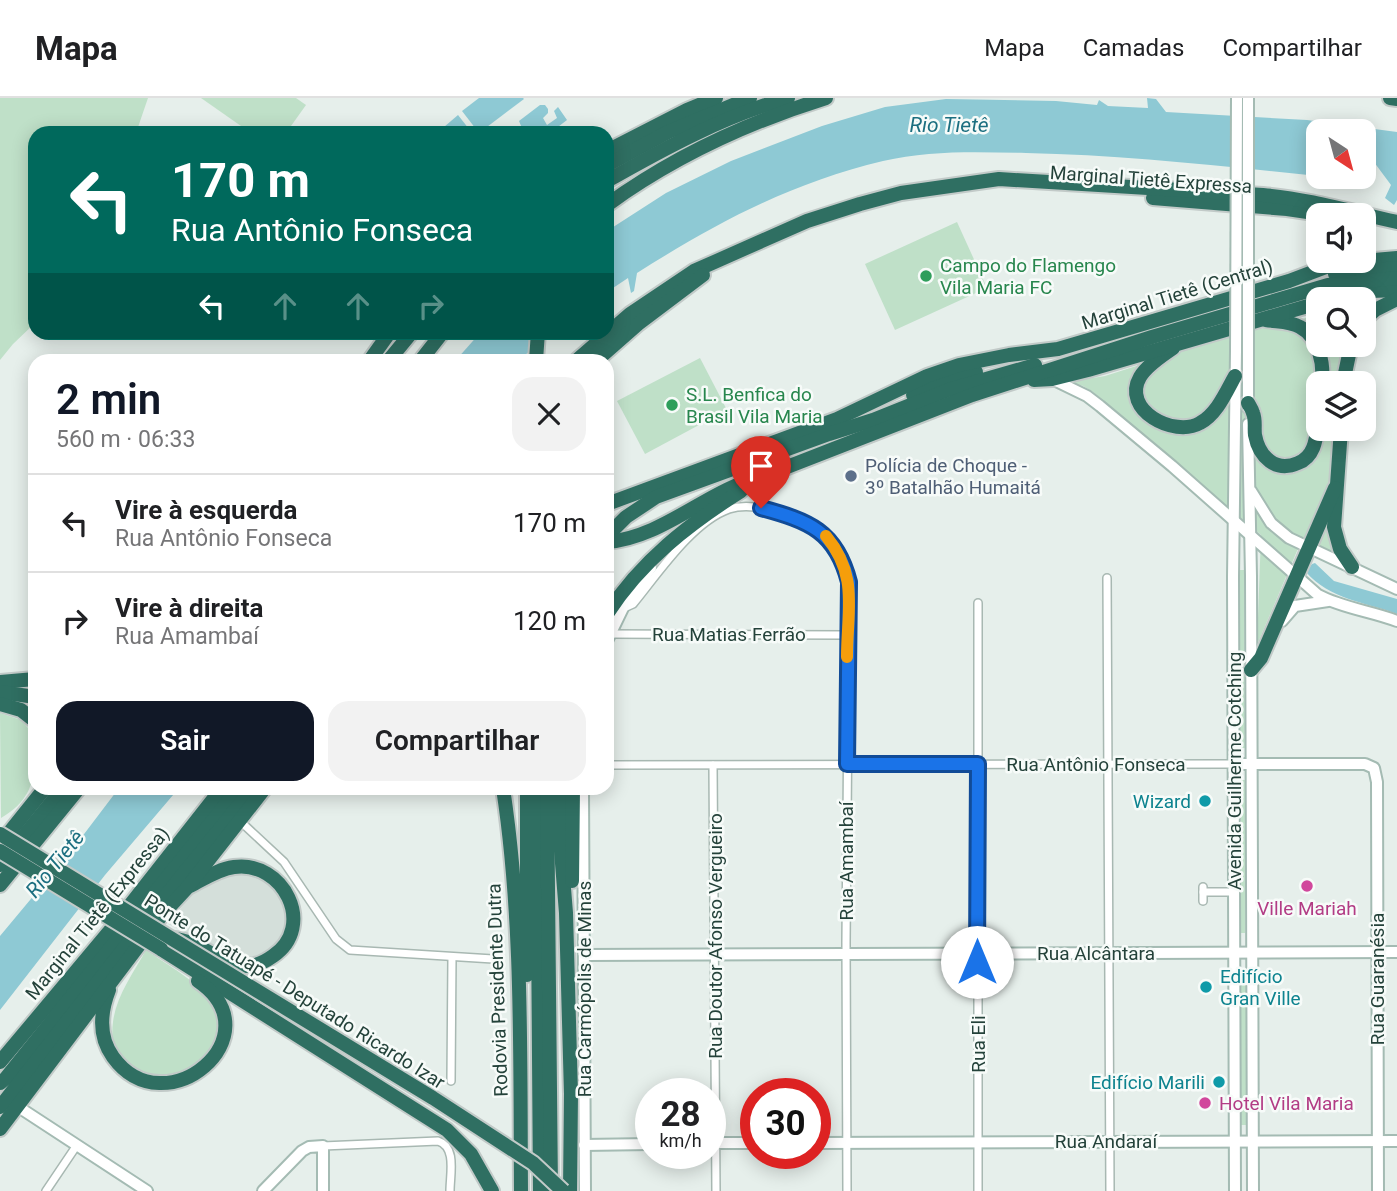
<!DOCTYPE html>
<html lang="pt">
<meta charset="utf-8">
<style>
body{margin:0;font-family:Roboto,sans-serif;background:#f2f2f2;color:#202124;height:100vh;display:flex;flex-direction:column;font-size:26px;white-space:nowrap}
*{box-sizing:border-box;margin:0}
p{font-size:23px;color:#757577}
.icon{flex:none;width:38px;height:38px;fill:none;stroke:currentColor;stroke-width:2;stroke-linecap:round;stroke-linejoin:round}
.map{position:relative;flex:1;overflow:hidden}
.sheet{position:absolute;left:28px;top:256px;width:586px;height:441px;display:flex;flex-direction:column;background:#fff;border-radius:21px;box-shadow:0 4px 18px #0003}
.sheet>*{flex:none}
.banner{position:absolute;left:28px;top:28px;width:586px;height:214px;border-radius:21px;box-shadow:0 4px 18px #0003;background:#00695c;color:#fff;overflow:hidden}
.needle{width:46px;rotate:144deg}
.buttons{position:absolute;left:1306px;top:21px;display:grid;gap:14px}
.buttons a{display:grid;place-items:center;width:70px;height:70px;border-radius:14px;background:#fff;box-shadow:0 4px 18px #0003;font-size:35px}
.speed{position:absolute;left:635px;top:980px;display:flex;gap:14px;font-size:35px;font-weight:700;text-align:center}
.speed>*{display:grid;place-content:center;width:91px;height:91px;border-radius:50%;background:#fff;box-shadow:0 4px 18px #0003;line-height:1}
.speed small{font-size:18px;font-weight:400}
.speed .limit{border:10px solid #d22;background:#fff;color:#111}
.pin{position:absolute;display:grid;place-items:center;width:60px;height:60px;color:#fff;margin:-72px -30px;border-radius:50% 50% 50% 0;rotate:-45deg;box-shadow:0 0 7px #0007}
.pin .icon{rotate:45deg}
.me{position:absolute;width:77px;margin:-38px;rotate:0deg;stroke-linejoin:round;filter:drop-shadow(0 0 5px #0008)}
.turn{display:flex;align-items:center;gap:24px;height:147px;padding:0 28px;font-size:32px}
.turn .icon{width:91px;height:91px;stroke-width:2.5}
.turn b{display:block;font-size:49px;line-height:60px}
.lanes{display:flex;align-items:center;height:66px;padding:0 28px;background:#0003;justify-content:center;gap:35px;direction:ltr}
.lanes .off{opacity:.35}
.round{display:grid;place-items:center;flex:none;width:74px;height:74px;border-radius:21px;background:#f2f2f2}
.overview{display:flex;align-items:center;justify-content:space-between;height:119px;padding:0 28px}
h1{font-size:42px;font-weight:600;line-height:52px;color:#111827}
.cta{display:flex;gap:14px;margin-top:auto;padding:14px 28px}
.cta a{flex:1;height:80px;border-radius:21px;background:#111827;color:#fff;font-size:28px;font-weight:600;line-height:80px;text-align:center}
.cta a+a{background:#f2f2f2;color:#202124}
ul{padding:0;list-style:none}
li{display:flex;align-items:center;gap:21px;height:98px;padding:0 28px;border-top:2px solid #e0e0e0}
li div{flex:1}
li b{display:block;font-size:26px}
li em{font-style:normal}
header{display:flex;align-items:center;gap:42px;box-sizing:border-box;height:98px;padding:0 35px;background:#fff;border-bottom:2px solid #e0e0e0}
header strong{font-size:33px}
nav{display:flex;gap:38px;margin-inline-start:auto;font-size:24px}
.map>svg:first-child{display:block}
</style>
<header>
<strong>Mapa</strong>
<nav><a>Mapa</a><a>Camadas</a><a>Compartilhar</a></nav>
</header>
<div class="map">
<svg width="1397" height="1093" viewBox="0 0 1397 1093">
<rect width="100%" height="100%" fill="#e6efeb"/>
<polygon fill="#d4dfda" points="245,774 270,784 283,802 286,817 285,831 280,843 265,857 252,861 238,861 168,826 197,790 220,778"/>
<g fill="#bfe0c8">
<polygon points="0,0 148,0 136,35 35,35 35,225 13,246 0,262"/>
<polygon points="201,0 296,0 306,7 286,35 251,35"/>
<polygon points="957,124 987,190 895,232 865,166"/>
<polygon points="1318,217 1318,247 1348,247 1339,285 1318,285 1318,331 1337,331 1335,455 1303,439 1257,547 1261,437 1093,294 1083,288 1068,284 1105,278 1230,238"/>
<polygon points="700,260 727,312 645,356 617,303"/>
<polygon points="1240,472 1244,472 1245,650 1240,650"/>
<path d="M0 615 21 622 35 638C35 674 37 699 1 720Z"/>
<rect x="1241" y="682" width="4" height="153"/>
<path d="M146 852C166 866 206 888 214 910 244 987 101 1006 113 924 116 898 134 874 146 852Z"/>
<rect x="1241" y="870" width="5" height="157"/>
</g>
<g fill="#8ec9d4">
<polygon points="479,0 523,0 524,1 479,35 462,13"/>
<path d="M1147 0 1156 1 1166 14 1307 22 1397 34V102L1394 107 1385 100 1391 87 1371 60 1363 68V33H1318V78C1221 68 1123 57 1026 55 978 54 929 52 883 63 791 85 716 125 637 175L634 193 631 195 628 180 607 194V133L666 95 731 63 822 28 885 9 946 1 1056 3 1097 7 1099 2 1108 8 1148 10Z"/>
<polygon points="540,7 545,7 548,11 548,15 543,20 547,27 557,20 554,13 558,9 567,22 550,35 524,35 519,23"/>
<polygon points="458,17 469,31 463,35 437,35"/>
<polygon points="480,235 555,235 518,262 456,262"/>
<path d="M1315 465 1334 483 1397 501V516C1365 504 1329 501 1306 474L1312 466Z"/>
<polygon points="119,690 179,690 105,777 0,912 0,838 75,748"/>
</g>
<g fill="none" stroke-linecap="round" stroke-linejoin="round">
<defs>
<g id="street">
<polyline points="1107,480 1110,1093"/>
<polyline points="978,505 978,1093"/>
<path d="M624 510 633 506C657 477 692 424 729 411 751 404 776 413 797 421 827 432 842 454 849 484L846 845 847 1093"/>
<polyline points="611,536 847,537"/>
<polyline points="607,667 1234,666"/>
<polyline points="713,667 716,1093"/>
<polyline points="240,723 284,764 336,841 350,852 493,861"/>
<polyline points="1203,789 1203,803"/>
<polyline points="1203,794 1234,794"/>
<polyline points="451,983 452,859"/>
<path d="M323 1048 438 1043C457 1049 450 1076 450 1093"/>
<polyline points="46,1093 77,1047"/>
</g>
<g id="secondary">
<path d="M1052 281 1087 298 1100 308 1172 368 1318 497C1342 510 1371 513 1397 523"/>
<polyline points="1248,310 1248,253"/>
<polyline points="1248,326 1251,478 1253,1093"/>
<polyline points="1251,393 1271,425 1289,440 1397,491"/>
<polyline points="1282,523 1295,508 1328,503"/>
<polyline points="607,543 623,510 651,470"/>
<polyline points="1234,666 1365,666 1374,670 1377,684 1378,1093"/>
<polyline points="583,690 585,1093"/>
<polyline points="585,857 1397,854"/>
<polyline points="17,1008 147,1093"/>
<polyline points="710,1045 756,1045"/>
<polyline points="816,1045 1397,1043"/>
<polyline points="584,1047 651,1046"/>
<polyline points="263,1093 302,1053 309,1049 323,1048 323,1093"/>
<polyline points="1235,1093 1233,479 1236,253"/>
</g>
<g id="highway">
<polyline points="1390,0 1397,1"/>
<polyline points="607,53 687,12 716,0"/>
<polyline points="607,67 668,34 750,0"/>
<path d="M607 83C665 50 724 18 788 0"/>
<polyline points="1153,100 1287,111 1328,117"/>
<path d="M607 107C673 59 749 24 826 0"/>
<polyline points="1363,163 1397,160"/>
<polyline points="1335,176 1397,170"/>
<polyline points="1332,201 1371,193 1397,192"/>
<path d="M1266 222C1277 224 1290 223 1300 229 1319 239 1324 266 1322 285"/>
<polyline points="1363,223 1375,212 1397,201"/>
<path d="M1173 250C1162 258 1147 267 1140 279 1121 312 1174 340 1200 325 1217 316 1226 294 1235 278"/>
<polyline points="370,262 390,234"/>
<polyline points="389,262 412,234"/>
<polyline points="421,262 443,234"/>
<polyline points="536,262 538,234"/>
<path d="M577 262 630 216 694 173 807 123 860 106 901 95 999 81 1263 97C1309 101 1352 114 1397 124"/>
<polyline points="597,262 638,226 703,177"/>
<polyline points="1034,282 1052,281 1088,272 1318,205"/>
<polyline points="1343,285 1351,247"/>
<polyline points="913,297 945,283 976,274"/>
<path d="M1248 305C1250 309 1252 311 1253 315 1256 322 1254 330 1255 337 1259 359 1276 375 1298 365 1314 359 1316 342 1318 327"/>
<polyline points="1341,331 1334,429 1340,451 1352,469"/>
<polyline points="607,406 837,321 927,278 959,267 1009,257 1058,251 1289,183 1326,169 1363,163"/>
<polyline points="607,438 626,419 656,399 829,336 873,322 948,292 1035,267"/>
<path d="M607 444C665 439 708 391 764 378L972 297 1152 239 1328 187 1397 180"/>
<path d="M607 516C641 463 689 426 741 393"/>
<polyline points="1251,572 1261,560 1335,390"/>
<polyline points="0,584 35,581"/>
<polyline points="0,594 35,599"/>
<polyline points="0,606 21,612 35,623"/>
<path d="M503 690C523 821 520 960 521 1093"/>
<polyline points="537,690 540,1093"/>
<polyline points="547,690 551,1093"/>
<polyline points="561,690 561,753 566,815 571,996 570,1093"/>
<polyline points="0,746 45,690"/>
<polyline points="0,767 63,690"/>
<polyline points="572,783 573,690"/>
<polyline points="0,787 79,690"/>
<path d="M174 841C201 843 221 868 248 868 257 868 266 863 273 858 317 828 283 762 234 769 218 771 204 781 190 788"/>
<polyline points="161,851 447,1032 471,1056 492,1093"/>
<polyline points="527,877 527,690"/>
<path d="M109 892C100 915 98 938 113 959 165 1031 277 937 198 883"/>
<polyline points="0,964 108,835 222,690"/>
<polyline points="0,985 6,980 239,690"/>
<polyline points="0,1009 154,812 253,690"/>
<polyline points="0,1031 161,818 186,791 265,690"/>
</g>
</defs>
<use href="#street" stroke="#a8b8b2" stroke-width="10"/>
<use href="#secondary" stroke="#a4bbb3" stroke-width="14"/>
<use href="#highway" stroke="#c2cac8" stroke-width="18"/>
<use href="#street" stroke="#fff" stroke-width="7"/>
<use href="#secondary" stroke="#fff" stroke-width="10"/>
<use href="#highway" stroke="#2f6f62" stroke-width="14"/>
<defs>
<g id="secondary-bridge">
<polyline points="1236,253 1237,0"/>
<polyline points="1248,253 1248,0"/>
</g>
<g id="highway-bridge">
<polyline points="0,736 433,1000 533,1065 563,1093"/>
<polyline points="0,753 161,851"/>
</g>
</defs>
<use href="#secondary-bridge" stroke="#a4bbb3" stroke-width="14" stroke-linecap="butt"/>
<use href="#highway-bridge" stroke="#c2cac8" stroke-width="18" stroke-linecap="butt"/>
<use href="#secondary-bridge" stroke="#fff" stroke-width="10"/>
<use href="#highway-bridge" stroke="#2f6f62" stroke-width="14"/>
</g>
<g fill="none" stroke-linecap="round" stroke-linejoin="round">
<defs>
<path id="route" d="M761 410C809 423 836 433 849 484L847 666H978L977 864"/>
</defs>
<use href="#route" stroke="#114b97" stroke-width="18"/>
<use href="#route" stroke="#1a73e8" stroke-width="12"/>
<path stroke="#f59e0b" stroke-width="12" d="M826 438C859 478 847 512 847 559"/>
</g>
<g fill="#2e9e5b" stroke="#f7fbf9" stroke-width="2.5">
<circle cx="926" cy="178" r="7"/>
<circle cx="672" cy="307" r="7"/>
</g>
<circle fill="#5c6f8a" stroke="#f7fbf9" stroke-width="2.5" cx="851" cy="378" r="7"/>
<g fill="#0f9aa8" stroke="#f7fbf9" stroke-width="2.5">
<circle cx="1205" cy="703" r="7"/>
<circle cx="1206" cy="889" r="7"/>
<circle cx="1219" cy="984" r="7"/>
</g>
<g fill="#d1479c" stroke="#f7fbf9" stroke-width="2.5">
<circle cx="1307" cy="788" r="7"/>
<circle cx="1205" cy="1005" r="7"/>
</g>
<g text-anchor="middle" stroke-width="5" stroke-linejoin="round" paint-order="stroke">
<g font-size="19" fill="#24423a" stroke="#f7fbf9">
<text transform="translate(1151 81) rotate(4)" y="7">Marginal Tietê Expressa</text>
<text transform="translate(1177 196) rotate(-17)" y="7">Marginal Tietê (Central)</text>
<text x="729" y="543">Rua Matias Ferrão</text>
<text x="1096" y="673">Rua Antônio Fonseca</text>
<text transform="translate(1234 673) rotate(-90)" y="7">Avenida Guilherme Cotching</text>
<text transform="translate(846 763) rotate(-90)" y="7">Rua Amambaí</text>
<text transform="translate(97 815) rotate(-51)" y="7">Marginal Tietê (Expressa)</text>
<text transform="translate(715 838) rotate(-90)" y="7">Rua Doutor Afonso Vergueiro</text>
<text x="1096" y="862">Rua Alcântara</text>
<text transform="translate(1377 881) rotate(-90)" y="7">Rua Guaranésia</text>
<text transform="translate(584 891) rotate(-90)" y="7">Rua Carmópolis de Minas</text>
<text transform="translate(497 892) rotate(-92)" y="7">Rodovia Presidente Dutra</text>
<text transform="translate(295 893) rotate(32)" y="7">Ponte do Tatuapé - Deputado Ricardo Izar</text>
<text transform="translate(978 946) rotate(-90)" y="7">Rua Eli</text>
<text x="1106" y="1050">Rua Andaraí</text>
</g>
<g font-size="19" fill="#27864d" stroke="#f7fbf9" text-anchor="start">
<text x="940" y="174">Campo do Flamengo<tspan x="940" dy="22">Vila Maria FC</tspan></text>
<text x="686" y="303">S.L. Benfica do<tspan x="686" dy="22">Brasil Vila Maria</tspan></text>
</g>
<g font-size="19" fill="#4e5e75" stroke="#f7fbf9" text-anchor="start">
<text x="865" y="374">Polícia de Choque -<tspan x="865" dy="22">3º Batalhão Humaitá</tspan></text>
</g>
<g font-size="19" fill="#0d838f" stroke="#f7fbf9" text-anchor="end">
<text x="1191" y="710">Wizard</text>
<text x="1220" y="885" text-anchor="start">Edifício<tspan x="1220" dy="22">Gran Ville</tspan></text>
<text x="1205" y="991">Edifício Marili</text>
</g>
<g font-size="19" fill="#b23c85" stroke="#f7fbf9">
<text x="1307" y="817">Ville Mariah</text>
<text x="1219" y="1012" text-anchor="start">Hotel Vila Maria</text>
</g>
<g font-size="21" font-style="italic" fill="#1c6f80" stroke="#f7fbf9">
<text x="949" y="34">Rio Tietê</text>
<text transform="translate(55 766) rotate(-51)" y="7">Rio Tietê</text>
</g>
</g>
</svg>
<div class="buttons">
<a><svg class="needle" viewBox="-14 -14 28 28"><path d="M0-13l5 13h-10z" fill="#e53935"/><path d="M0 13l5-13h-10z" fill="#757577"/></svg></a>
<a><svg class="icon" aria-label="sound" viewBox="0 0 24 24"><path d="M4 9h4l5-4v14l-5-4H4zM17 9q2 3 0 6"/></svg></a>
<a><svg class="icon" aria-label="search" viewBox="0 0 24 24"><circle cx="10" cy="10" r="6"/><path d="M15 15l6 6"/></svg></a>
<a><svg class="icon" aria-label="layers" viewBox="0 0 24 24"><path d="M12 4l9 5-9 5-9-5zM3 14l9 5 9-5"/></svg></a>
</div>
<div class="speed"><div>28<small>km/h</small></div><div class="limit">30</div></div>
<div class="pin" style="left:761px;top:410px;background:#d93025"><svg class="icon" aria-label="arrive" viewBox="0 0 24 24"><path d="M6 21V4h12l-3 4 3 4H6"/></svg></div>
<svg class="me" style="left:977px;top:864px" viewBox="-20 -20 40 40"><circle r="19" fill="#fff"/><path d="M0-13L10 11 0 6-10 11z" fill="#1a73e8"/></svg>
<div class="banner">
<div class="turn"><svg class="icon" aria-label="left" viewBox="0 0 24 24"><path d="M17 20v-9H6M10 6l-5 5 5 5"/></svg><div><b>170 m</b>Rua Antônio Fonseca</div></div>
<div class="lanes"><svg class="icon" aria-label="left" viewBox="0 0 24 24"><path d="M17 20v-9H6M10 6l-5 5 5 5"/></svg><svg class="icon off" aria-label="ahead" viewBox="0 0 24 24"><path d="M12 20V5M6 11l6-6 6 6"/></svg><svg class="icon off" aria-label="ahead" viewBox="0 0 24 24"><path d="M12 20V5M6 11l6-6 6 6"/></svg><svg class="icon off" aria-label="right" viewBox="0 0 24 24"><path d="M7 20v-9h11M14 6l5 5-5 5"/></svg></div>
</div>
<section class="sheet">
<div class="overview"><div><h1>2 min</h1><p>560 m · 06:33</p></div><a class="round"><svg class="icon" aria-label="close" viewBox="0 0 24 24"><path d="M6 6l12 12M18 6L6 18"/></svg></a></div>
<ul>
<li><svg class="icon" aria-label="left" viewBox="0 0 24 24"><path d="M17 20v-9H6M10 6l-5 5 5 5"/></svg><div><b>Vire à esquerda</b><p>Rua Antônio Fonseca</p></div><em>170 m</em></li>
<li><svg class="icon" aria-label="right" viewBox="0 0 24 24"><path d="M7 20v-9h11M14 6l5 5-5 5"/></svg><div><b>Vire à direita</b><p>Rua Amambaí</p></div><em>120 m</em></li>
</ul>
<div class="cta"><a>Sair</a><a>Compartilhar</a></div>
</section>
</div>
